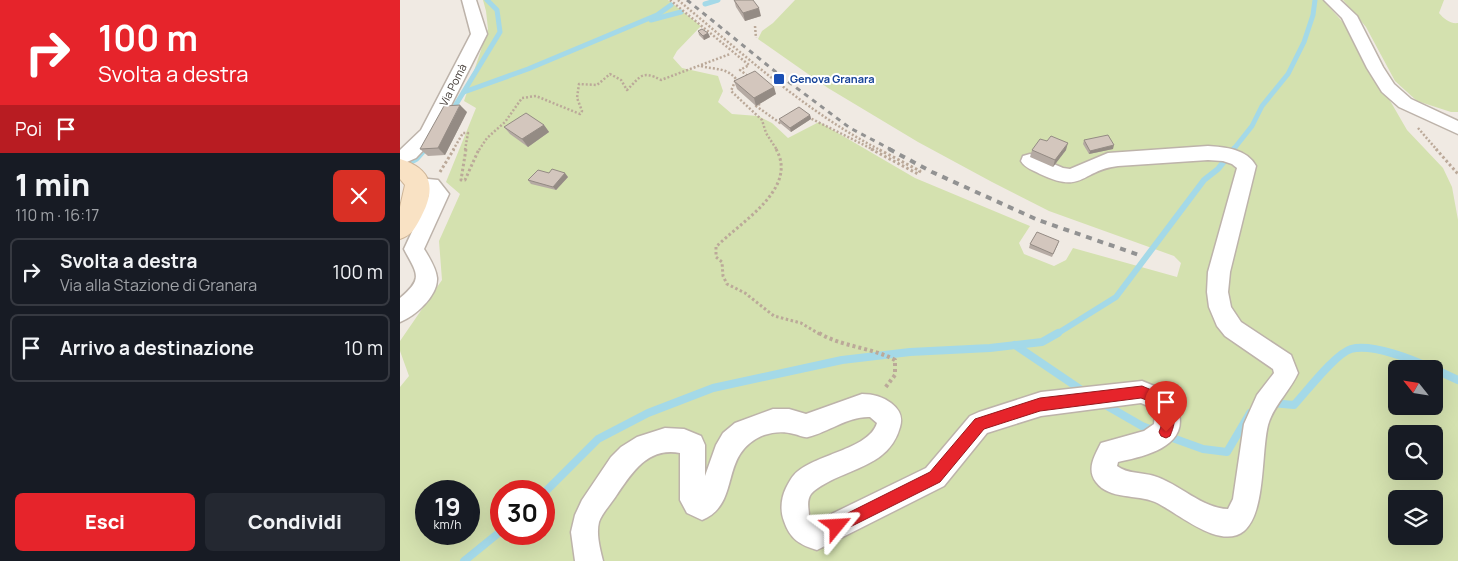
<!DOCTYPE html>
<html lang="it">
<meta charset="utf-8">
<style>
body{margin:0;font-family:Manrope,sans-serif;background:#242831;color:#f1f3f6;height:100vh;display:flex;flex-direction:column;font-size:19px;white-space:nowrap}
*{box-sizing:border-box;margin:0}
p{font-size:16px;color:#9ea1a6}
.icon{flex:none;width:28px;height:28px;fill:none;stroke:currentColor;stroke-width:2;stroke-linecap:round;stroke-linejoin:round}
.map{position:relative;flex:1;overflow:hidden}
.panel{display:flex;flex-direction:column;background:#171b24;width:400px}
.panel>*{flex:none}
.hud{background:#e6242b;color:#fff;overflow:hidden}
.needle{width:32px;rotate:300deg}
.tools{position:absolute;left:988px;top:360px;display:grid;gap:10px}
.tools a{display:grid;place-items:center;width:55px;height:55px;border-radius:8px;background:#171b24;box-shadow:0 5px 20px #0002;font-size:25px}
.speed{position:absolute;left:15px;top:480px;display:flex;gap:10px;font-size:25px;font-weight:700;text-align:center}
.speed>*{display:grid;place-content:center;width:65px;height:65px;border-radius:50%;background:#171b24;box-shadow:0 5px 20px #0002;line-height:1}
.speed small{font-size:12px;font-weight:400}
.speed .limit{border:8px solid #d22;background:#fff;color:#111}
.pin{position:absolute;display:grid;place-items:center;width:42px;height:42px;color:#fff;margin:-51px -21px;border-radius:50% 50% 50% 0;rotate:-45deg;box-shadow:0 0 5px #0007}
.pin .icon{rotate:45deg}
.me{position:absolute;width:55px;margin:-28px;rotate:63deg;stroke-linejoin:round;filter:drop-shadow(0 0 4px #0008)}
.turn{display:flex;align-items:center;gap:18px;height:105px;padding:0 15px;font-size:22px}
.turn .icon{width:65px;height:65px;stroke-width:2.5}
.turn b{display:block;font-size:35px;line-height:42px}
.then{display:flex;align-items:center;height:48px;padding:0 15px;background:#0003;gap:10px;font-size:19px}
.round{display:grid;place-items:center;flex:none;width:52px;height:52px;border-radius:8px;background:#242831}
.head{display:flex;align-items:center;justify-content:space-between;height:85px;padding:0 15px}
h1{font-size:30px;font-weight:800;line-height:38px}
.action{display:flex;gap:10px;margin-top:auto;padding:10px 15px}
.action a{flex:1;height:58px;border-radius:8px;background:#e6242b;color:#fff;font-size:20px;font-weight:800;line-height:58px;text-align:center}
.action a+a{background:#242831;color:#f1f3f6}
ul{padding:0;list-style:none}
li{display:flex;align-items:center;gap:15px;height:68px;margin:0 10px 8px;padding:0 5px;border:2px solid #363941;border-radius:8px}
li div{flex:1}
li b{display:block;font-size:19px}
li em{font-style:normal}
main{display:flex;flex:1;min-height:0}
.map>svg:first-child{display:block}
</style>
<main>
<section class="panel">
<div class="hud">
<div class="turn"><svg class="icon" aria-label="right" viewBox="0 0 24 24"><path d="M7 20v-9h11M14 6l5 5-5 5"/></svg><div><b>100 m</b>Svolta a destra</div></div>
<div class="then">Poi<svg class="icon" aria-label="arrive" viewBox="0 0 24 24"><path d="M6 21V4h12l-3 4 3 4H6"/></svg></div>
</div>
<div class="head"><div><h1>1 min</h1><p>110 m · 16:17</p></div><a class="round" style="background:#d93025;color:#fff"><svg class="icon" aria-label="close" viewBox="0 0 24 24"><path d="M6 6l12 12M18 6L6 18"/></svg></a></div>
<ul>
<li><svg class="icon" aria-label="right" viewBox="0 0 24 24"><path d="M7 20v-9h11M14 6l5 5-5 5"/></svg><div><b>Svolta a destra</b><p>Via alla Stazione di Granara</p></div><em>100 m</em></li>
<li><svg class="icon" aria-label="arrive" viewBox="0 0 24 24"><path d="M6 21V4h12l-3 4 3 4H6"/></svg><div><b>Arrivo a destinazione</b></div><em>10 m</em></li>
</ul>
<div class="action"><a>Esci</a><a>Condividi</a></div>
</section>
<div class="map">
<svg width="1058" height="561" viewBox="0 0 1058 561">
<rect width="100%" height="100%" fill="#f0eae3"/>
<g fill="#d4e1af" fill-rule="evenodd">
<path d="M83 0H268L301 26 277 51 273 58 282 68 318 76 323 91 318 102 332 114 358 116 372 123 388 138 419 122 515 178 630 226 619 243 624 254 654 266 666 260 673 248 777 277 781 263 774 256 649 211 592 182 518 142 428 88 358 39 362 31 373 23 395 0H923L948 28 1007 130 1043 168 1052 187 1058 220V561H0V387L9 376 0 351V341L42 280 39 241 60 194 46 182 76 108 64 101 88 29 86 11ZM996 369H1034V406H996ZM996 434H1034V471H996ZM26 491H69V534H26ZM101 491H144V534H101ZM996 499H1034V536H996Z"/>
<path d="M943 0H1044L1039 13C1044 19 1050 24 1058 23V112H1051L1017 101 995 81 966 27Z"/>
</g>
<g fill="none" stroke-linecap="round" stroke-linejoin="round">
<g stroke="#a4d9e8" stroke-width="5">
<polyline points="305,4 318,0"/>
<polyline points="251,20 281,12"/>
<polyline points="64,92 128,69 257,15 271,5"/>
<polyline points="52,111 100,32 97,10 87,0"/>
<polyline points="24,150 28,146"/>
<polyline points="833,150 852,126 862,106 888,74 904,42 913,15 915,0"/>
</g>
<g stroke="#a4d9e8" stroke-width="6">
<polyline points="0,168 16,159 25,149"/>
<polyline points="655,335 716,297 804,180 818,169 834,149"/>
</g>
<g stroke="#a4d9e8" stroke-width="8">
<polyline points="615,345 683,391"/>
<polyline points="1034,369 1058,380"/>
<polyline points="702,403 742,426 755,431"/>
<path d="M872 403 894 405C907 391 935 354 951 349 972 343 1014 360 1033 369"/>
<polyline points="767,436 803,449 827,452 850,413"/>
<polyline points="144,493 198,439 248,413 313,388 442,360 510,352 590,348 642,342 658,333"/>
<polyline points="64,561 101,531"/>
</g>
<defs>
<g id="street">
<polygon points="62,0 76,0 87,34 34,139 16,158 0,165 0,150 21,130 71,34"/>
<polygon points="924,0 940,0 957,16 983,67 994,84 1011,99 1058,121 1058,134 999,107 982,92 967,68 942,18"/>
<path d="M808 146C825 147 847 149 856 166L830 272 828 292 831 307 841 322 891 355 898 373C890 391 873 406 868 425 861 453 866 512 844 531 820 551 777 512 755 502 737 494 709 500 696 482 686 469 695 455 701 443L744 431 754 424 755 414 753 408 741 403 641 416 587 433 544 486 417 550C400 545 390 539 384 521 380 511 381 498 386 488 388 484 391 478 394 475 413 454 469 450 477 423L470 417C448 416 429 432 408 437 404 438 399 435 394 434 384 431 373 432 364 435 317 454 343 503 302 520L287 513 280 500V453C247 447 232 473 216 496 211 504 202 513 199 522 196 534 200 549 203 561H175L171 532 175 515 182 500 211 457 221 447 237 437 265 428 284 429 301 436 305 445V476L316 445 323 433 335 423 373 409H389L406 414 462 394C473 394 483 397 491 403 500 410 503 417 500 427 491 460 462 466 434 479 426 483 416 488 411 494 406 501 409 509 409 516L415 522 526 468 570 416 579 412 641 392 742 381 769 392C773 399 778 406 779 414 787 448 741 457 718 462L717 466C727 474 742 472 754 476 778 483 803 509 828 509L833 499 844 424 857 395 874 373 873 369 825 336 817 326 809 307 807 292 808 272 837 168 832 164 823 161 808 160 718 166C681 170 684 195 640 174 633 170 625 168 621 161L623 156 630 154 663 168 670 169 708 153Z"/>
<path d="M18 178 38 180 49 194 24 249C29 257 36 268 37 278 38 296 15 316 0 322V298C24 278 17 274 4 249L29 195 26 192 11 190 8 185 11 180Z"/>
</g>
<path id="secondary" d="M0 159C33 169 36 189 21 217 15 228 12 235 0 239V207L5 185 0 179Z"/>
</defs>
<use href="#street" stroke="#bdb3aa" stroke-width="3"/>
<use href="#secondary" stroke="#cfb699" stroke-width="2"/>
<g stroke="#bba999" stroke-width="2.5" stroke-dasharray="2 2" stroke-linecap="butt">
<polyline points="270,0 349,65 340,70 349,77"/>
<path d="M278 0C342 53 406 112 480 150"/>
<polyline points="355,26 356,38"/>
<path d="M301 66C315 70 326 67 336 79L331 91 362 120 366 133 377 150"/>
<polyline points="360,104 356,106 380,123 382,122"/>
<polyline points="408,117 474,150"/>
<polyline points="1018,128 1037,150"/>
<polyline points="53,150 63,133 68,133 65,150"/>
<path d="M79 150 87 138 105 122 122 98 136 96 180 114 182 111 177 98 179 84 197 85 210 74 221 80 227 90C241 76 242 70 261 80L330 54"/>
</g>
<g stroke="#bba999" stroke-width="3" stroke-dasharray="2.5 2.5" stroke-linecap="butt">
<polyline points="66,149 61,180 65,180 79,149"/>
<path d="M376 149C399 189 340 222 316 247V257L322 262 323 276 327 284 345 293 374 316 401 323 421 335"/>
<polyline points="471,149 518,174 520,171 478,149"/>
<polyline points="1036,149 1058,174"/>
<polyline points="40,172 54,149"/>
</g>
<path stroke="#bba999" stroke-width="4" stroke-dasharray="3 3" stroke-linecap="butt" d="M419 333C442 347 471 347 495 360V375L485 388"/>
<use href="#street" fill="#fff" fill-rule="evenodd"/>
<use href="#secondary" fill="#f9e2c4" fill-rule="evenodd"/>
<polyline stroke="#929292" stroke-width="3" stroke-dasharray="5 5" stroke-linecap="butt" points="287,0 382,77 450,128 492,150"/>
<polyline stroke="#929292" stroke-width="4" stroke-dasharray="6 6" stroke-linecap="butt" points="489,149 532,172 638,220 742,256"/>
</g>
<g fill="#b5aaa3">
<polygon points="334,0 361,16 345,21 336,7"/>
<polygon points="298,31 308,33 310,37 304,40 299,35"/>
<polygon points="334,81 376,94 356,106 337,89"/>
<polygon points="67,112 45,155 28,156 20,149"/>
<polygon points="410,115 411,119 391,132 380,123 379,119"/>
<polygon points="144,125 149,132 128,147 110,134 104,127"/>
<polygon points="684,140 713,149 689,154 683,144"/>
<polygon points="632,150 666,150 653,167 630,157"/>
<polygon points="149,173 168,177 156,190 131,184 128,180"/>
<polygon points="630,244 658,244 652,257 629,248"/>
</g>
<g fill="#948b84">
<polygon points="359,8 361,16 345,21 343,13"/>
<polygon points="308,33 310,37 304,40 303,36"/>
<polygon points="374,87 376,94 356,106 354,98"/>
<polygon points="60,105 67,112 45,155 38,148"/>
<polygon points="410,115 411,119 391,132 390,128"/>
<polygon points="144,125 149,132 128,147 122,139"/>
<polygon points="668,143 666,150 653,167 655,160"/>
<polygon points="714,145 713,149 689,154 690,151"/>
<polygon points="165,173 168,177 156,190 153,187"/>
</g>
<g fill="#d3c6bd" stroke="#948b84">
<polygon points="334,0 353,0 359,8 343,13"/>
<polygon points="302,29 308,33 303,36 298,31"/>
<polygon points="355,71 374,87 354,98 334,81"/>
<polygon points="60,105 38,148 20,149 44,106"/>
<polygon points="399,107 410,115 390,128 379,119"/>
<polygon points="126,113 144,125 122,139 104,127"/>
<polygon points="708,135 714,145 690,151 684,140"/>
<polygon points="651,136 668,143 655,160 632,150 640,139 647,141"/>
<polygon points="152,169 165,173 153,187 128,180 138,170 149,173"/>
<polygon points="637,232 659,241 653,254 630,244"/>
</g>
<path fill="#e6242b" stroke="#96171c" d="M742 386 766 396C774 413 778 417 770 436L766 438 761 436 759 432C764 420 762 415 757 404L741 398 640 411 584 429 540 482 442 531 437 534 432 531 430 526 432 521 530 472 575 419 640 398Z"/>
<rect fill="#1a4fb4" stroke="#fff" stroke-width="2" x="373" y="73" width="12" height="12" rx="2.5"/>
<g text-anchor="middle" stroke-width="4" stroke-linejoin="round" paint-order="stroke">
<g font-size="11" font-weight="bold" fill="#164399" stroke="#fff" text-anchor="start">
<text x="390" y="83">Genova Granara</text>
</g>
<g font-size="11" fill="#413934" stroke="#fff">
<text transform="translate(53 85) rotate(-63)" y="4">Via Pomà</text>
</g>
</g>
</svg>
<div class="tools">
<a><svg class="needle" viewBox="-14 -14 28 28"><path d="M0-13l5 13h-10z" fill="#e53935"/><path d="M0 13l5-13h-10z" fill="#9ea1a6"/></svg></a>
<a><svg class="icon" aria-label="search" viewBox="0 0 24 24"><circle cx="10" cy="10" r="6"/><path d="M15 15l6 6"/></svg></a>
<a><svg class="icon" aria-label="layers" viewBox="0 0 24 24"><path d="M12 4l9 5-9 5-9-5zM3 14l9 5 9-5"/></svg></a>
</div>
<div class="speed"><div>19<small>km/h</small></div><div class="limit">30</div></div>
<div class="pin" style="left:766px;top:432px;background:#d93025"><svg class="icon" aria-label="arrive" viewBox="0 0 24 24"><path d="M6 21V4h12l-3 4 3 4H6"/></svg></div>
<svg class="me" style="left:437px;top:526px" viewBox="-20 -20 40 40"><path d="M0-17L14 15 0 8-14 15z" fill="#e6242b" stroke="#fff" stroke-width="4"/></svg>
</div>
</main>
